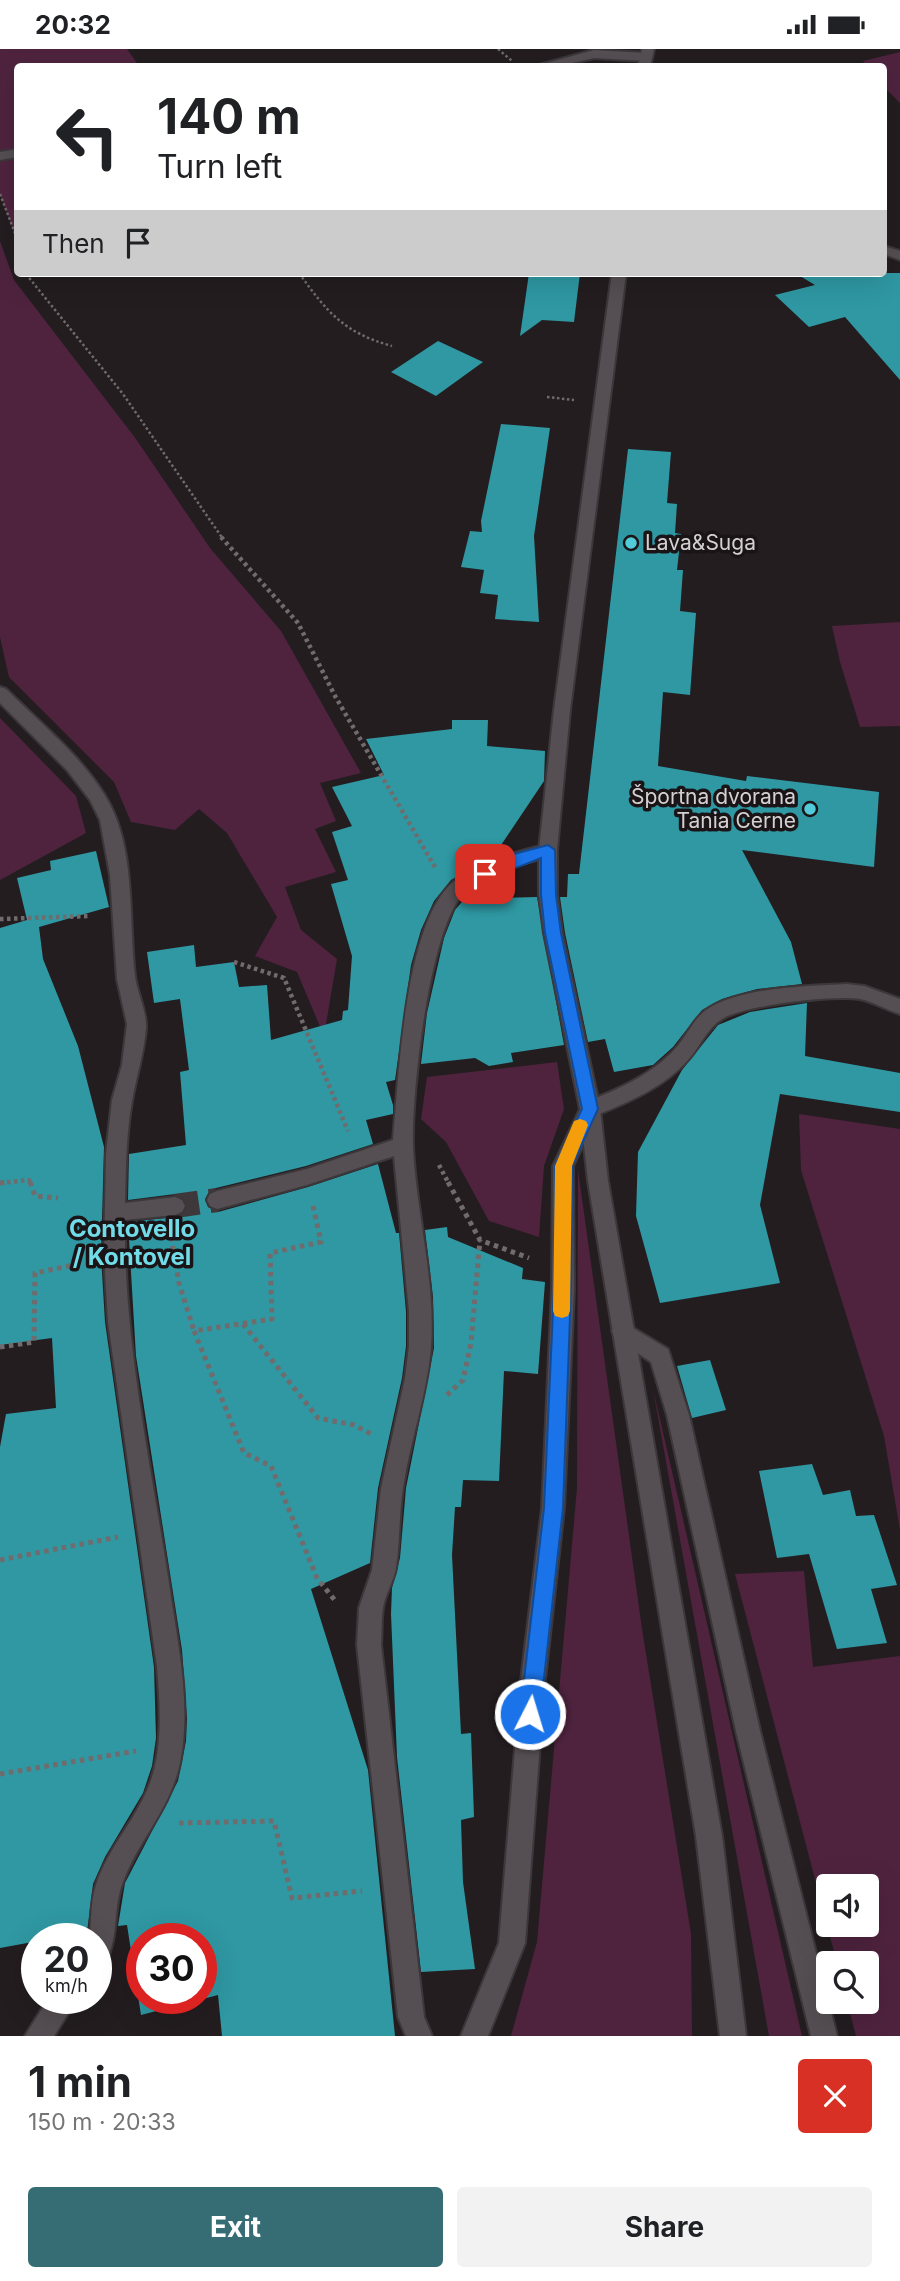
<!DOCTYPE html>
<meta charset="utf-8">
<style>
body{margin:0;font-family:Inter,sans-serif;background:#f2f2f2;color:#202124;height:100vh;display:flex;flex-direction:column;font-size:26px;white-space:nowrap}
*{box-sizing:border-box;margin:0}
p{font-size:23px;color:#757577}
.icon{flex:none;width:38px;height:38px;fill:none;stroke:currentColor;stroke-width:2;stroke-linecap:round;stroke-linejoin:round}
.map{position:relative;height:1987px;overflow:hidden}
.side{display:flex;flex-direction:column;background:#fff;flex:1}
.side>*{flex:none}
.top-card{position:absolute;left:14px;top:14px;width:873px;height:214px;border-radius:7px;box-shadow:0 7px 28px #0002;background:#fff;color:#202124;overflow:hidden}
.fabs{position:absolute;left:816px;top:1825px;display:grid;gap:14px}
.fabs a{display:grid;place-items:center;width:63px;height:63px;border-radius:7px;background:#fff;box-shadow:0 7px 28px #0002;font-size:35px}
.speed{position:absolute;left:21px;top:1874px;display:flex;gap:14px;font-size:35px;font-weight:700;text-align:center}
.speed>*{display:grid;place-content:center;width:91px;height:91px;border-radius:50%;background:#fff;box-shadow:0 7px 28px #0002;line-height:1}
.speed small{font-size:18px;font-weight:400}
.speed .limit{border:10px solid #d22;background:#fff;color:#111}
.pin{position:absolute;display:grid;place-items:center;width:60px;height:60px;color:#fff;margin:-30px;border-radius:14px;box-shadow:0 4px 10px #0006}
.me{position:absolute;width:77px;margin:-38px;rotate:5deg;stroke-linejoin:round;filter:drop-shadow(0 0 5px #0008)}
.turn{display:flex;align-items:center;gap:24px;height:147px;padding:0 28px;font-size:32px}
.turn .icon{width:91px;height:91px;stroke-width:2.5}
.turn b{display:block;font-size:49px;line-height:60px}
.then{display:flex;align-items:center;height:66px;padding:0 28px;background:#0003;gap:14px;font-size:26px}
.round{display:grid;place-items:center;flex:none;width:74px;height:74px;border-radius:7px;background:#f2f2f2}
.headline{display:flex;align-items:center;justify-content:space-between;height:119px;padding:0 28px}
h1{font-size:42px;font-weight:700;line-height:52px}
.button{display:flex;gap:14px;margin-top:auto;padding:14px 28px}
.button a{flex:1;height:80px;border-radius:7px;background:#366d75;color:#fff;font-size:28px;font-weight:700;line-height:80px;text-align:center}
.button a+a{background:#f2f2f2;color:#202124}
.status{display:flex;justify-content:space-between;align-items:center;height:49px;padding:0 35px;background:#fff;direction:ltr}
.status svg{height:19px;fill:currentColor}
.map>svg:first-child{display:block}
</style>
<div class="status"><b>20:32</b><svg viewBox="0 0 49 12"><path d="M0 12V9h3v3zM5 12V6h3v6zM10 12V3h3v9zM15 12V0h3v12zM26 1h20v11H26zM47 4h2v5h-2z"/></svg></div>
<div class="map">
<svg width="900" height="1987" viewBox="0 0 900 1987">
<rect width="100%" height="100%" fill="#231d20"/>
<g fill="#4f233e" fill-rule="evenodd">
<polygon points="0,0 127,0 139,17 18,18 17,191 0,145"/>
<polygon points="900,3 900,54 884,38 884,18 858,17 865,15 863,12"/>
<polygon points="0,192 14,231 136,390 210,499 281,582 361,724 320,734 336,772 315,780 336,823 285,838 301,881 337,910 324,987 297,923 255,907 277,868 227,784 199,760 175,781 131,773 114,733 9,628 0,588"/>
<polygon points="900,573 900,677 860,678 840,613 832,577"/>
<polygon points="0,669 76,747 86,784 0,831"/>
<polygon points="557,1013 564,1060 544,1117 539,1188 489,1172 446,1093 421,1070 427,1028"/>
<polygon points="799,1065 900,1080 900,1481 884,1387 801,1121"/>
<polygon points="578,1121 642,1580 691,1885 692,1987 511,1987 537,1893 577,1439"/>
<polygon points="653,1340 802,1987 769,1987"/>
<path d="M804 1522 813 1618 900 1607V1987H856L847 1953H866V1914H837L735 1525ZM828 1838H866V1876H828Z"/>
</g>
<g fill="#2f98a3" fill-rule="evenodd">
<polygon points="529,224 580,224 574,273 542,271 520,287"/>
<polygon points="795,224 900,224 900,331 845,268 809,278 775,246 815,236"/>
<polygon points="438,292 483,313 436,347 391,323"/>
<polygon points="501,375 550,379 534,487 539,573 495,570 498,546 480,544 484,521 461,518 470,482 482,483 481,472"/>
<polygon points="628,400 671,403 667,454 677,455 675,484 681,485 677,521 683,521 680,562 696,564 690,646 663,643 658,717 746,732 747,727 879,743 874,818 742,801 791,893 802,935 757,940 722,950 702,961 673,998 653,1016 614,1023 605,990 588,993 565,884 560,848 567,848 568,825 579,825"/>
<path d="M452 671H488L487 697 545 702 544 732 493 808 451 831 434 852 421 881 411 916 395 1031 386 1033 393 1056V1065L366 1071 373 1095 306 1117 216 1139 209 1143 205 1150 208 1158 218 1163 308 1138 378 1115 396 1184H399L406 1263V1297L402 1329 378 1439 370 1514 311 1540 368 1721 395 1987H222L218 1946 141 1966 127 1876 118 1877 125 1834 178 1732 186 1692 187 1669 182 1601 136 1307 128 1173 176 1168 184 1164 187 1156 183 1149 175 1145 128 1151 129 1105 186 1096 180 1023 189 1021 180 950 154 954 147 903 194 896 196 918 234 913 239 938 267 936 271 991 342 971 343 962 348 961 352 907 331 835 348 831 332 783 352 777 332 738 384 726 366 690 452 680ZM142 1890H201V1950H142Z"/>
<polygon points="96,802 109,858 39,878 43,910 78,997 104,1098 101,1207 105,1273 154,1618 156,1689 152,1717 143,1744 105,1808 93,1835 87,1883 0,1899 0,1398 6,1365 56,1359 52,1289 0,1296 0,879 27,871 17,829 51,821 50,812"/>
<polygon points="471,842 466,850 537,848 564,996 511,1004 513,1013 489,1017 475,1009 421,1015 427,964 444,889 455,861"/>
<polygon points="807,954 805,1007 900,1024 900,1063 780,1045 760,1156 780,1234 660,1254 636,1167 638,1103 682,1021 718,976 750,963"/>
<polygon points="447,1178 448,1188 523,1219 522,1230 545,1233 538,1325 504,1322 499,1432 463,1431 461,1458 455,1458 452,1506 461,1685 471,1684 474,1768 461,1771 463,1833 475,1920 421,1923 397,1708 391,1565 392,1539 400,1509 406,1439 434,1299 433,1248 425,1181"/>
<polygon points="710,1311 726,1361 692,1369 677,1317"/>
<polygon points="812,1415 823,1446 850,1441 856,1467 874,1466 897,1536 871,1540 887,1594 837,1600 809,1505 777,1509 759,1422"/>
</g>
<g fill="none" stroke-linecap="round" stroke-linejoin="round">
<polyline stroke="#3e383b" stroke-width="24" stroke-dasharray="24 11" stroke-linecap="butt" points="175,1157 217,1151"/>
<defs>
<g id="minor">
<polygon points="594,1 646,4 652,8 646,12 594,9 555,18 532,18"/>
<polygon points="18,100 18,108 0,111 0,103"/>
<polygon points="884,197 900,202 900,211 884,205"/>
<path d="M0 638 6 640C39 673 79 705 104 745 137 797 128 868 135 927 137 944 147 962 146 979 144 1005 136 1028 132 1052 126 1086 126 1120 125 1154L175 1148 182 1151 185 1157 182 1163 175 1166 125 1171C123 1290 151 1416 169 1534 177 1592 192 1655 180 1714 170 1761 139 1790 123 1833 112 1861 120 1885 105 1915L96 1919V1890H89C92 1872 90 1854 96 1836 108 1798 138 1769 151 1731 163 1695 160 1655 157 1618L108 1273 104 1207 106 1105 112 1051 122 1016 127 975 117 930 110 826 100 771 90 751 67 721 0 654Z"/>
<path d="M548 795 554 796 557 801 554 806C526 814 490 822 466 842 429 874 411 1048 413 1098 416 1164 436 1232 431 1299 427 1346 410 1392 403 1439 399 1465 400 1492 396 1519 394 1532 385 1545 383 1559 381 1571 382 1584 381 1596L424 1968 432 1987H406L398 1968 357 1596 359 1559 372 1521 381 1439 405 1329 409 1297V1263L394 1107 307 1136 217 1160 210 1157 207 1151 210 1145 217 1142 307 1120 393 1091C399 1028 404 875 453 833 478 812 518 803 548 795Z"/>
<path d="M847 935 864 937 900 950V965C887 961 874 953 860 950 834 946 744 956 722 970 707 979 700 998 688 1011 664 1038 631 1052 597 1066L573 1117 574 1240 564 1459 544 1640 525 1894 488 1987H461L499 1894 520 1640 542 1459 552 1240 553 1117 583 1054C617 1041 650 1027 675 1000 687 987 694 968 709 959 743 938 808 937 847 935Z"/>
<polygon points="623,1273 668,1300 689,1366 760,1682 837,1987 811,1987 736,1682 667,1366 651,1313 615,1289 612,1282 615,1275"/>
<polygon points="48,1950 77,1950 54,1987 25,1987"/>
</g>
<g id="secondary">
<polygon points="642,0 654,0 650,18 638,18"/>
<polygon points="612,224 626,224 570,661 557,801 557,846 562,884 600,1060 608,1132 722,1787 746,1987 720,1987 696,1787 588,1132 580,1060 544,884 539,846 539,801 554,661"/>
</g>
</defs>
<use href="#minor" stroke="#3c373a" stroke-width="4"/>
<use href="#secondary" stroke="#3c373a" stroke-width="4"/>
<g stroke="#706b6d" stroke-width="2.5" stroke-dasharray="2.5 2.5" stroke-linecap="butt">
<polyline points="498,0 512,12"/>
<polyline points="0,145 18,192"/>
<polyline points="28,224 30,230 123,345 223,490"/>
<path d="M299 224C327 263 344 284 392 297"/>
<polyline points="547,348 574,351"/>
</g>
<g stroke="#706b6d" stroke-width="4.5" stroke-dasharray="3.5 3.5" stroke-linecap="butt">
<polyline points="221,488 298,574 335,647 436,820"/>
<polyline points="0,870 90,867"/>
<polyline points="234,913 284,929 348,1082"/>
<polyline points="439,1116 449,1135"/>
<polyline points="0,1134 29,1131 31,1135"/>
</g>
<g stroke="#706b6d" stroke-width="5" stroke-dasharray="4.5 4.5" stroke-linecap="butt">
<polyline points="30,1133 35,1147 58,1149"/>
<polyline points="448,1133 480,1191 529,1209"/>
<polyline points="0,1134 7,1133"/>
<polyline points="313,1157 321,1193 270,1204 272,1270 194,1282 244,1404 271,1417 317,1529 337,1554"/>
<polyline points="171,1188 179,1234 194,1282"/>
<polyline points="243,1275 318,1369 354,1376 371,1385"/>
<polyline points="0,1298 34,1293 35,1224 83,1214"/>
<polyline points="447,1346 463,1331 471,1294 480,1191"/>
<polyline points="0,1511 118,1488"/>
<polyline points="0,1725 136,1702"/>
<polyline points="179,1774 274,1772 292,1849 362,1842"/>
</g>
<use href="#minor" fill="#554e52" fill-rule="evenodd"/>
<use href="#secondary" fill="#554e52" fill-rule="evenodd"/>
</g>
<polygon fill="#1a73e8" stroke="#114b97" stroke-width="2" points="548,796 555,801 556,846 561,884 598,1060 572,1117 571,1240 563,1459 540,1665 537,1672 530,1675 523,1672 520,1665 544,1459 554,1240 555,1117 582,1060 545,884 541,846 541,809 485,831 478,825 480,822 514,805"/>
<polygon fill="#f59e0b" points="580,1070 586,1072 588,1076 572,1117 570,1262 568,1267 562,1269 555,1267 553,1262 555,1117 574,1072"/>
<g fill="#52cbd9" stroke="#1a1417" stroke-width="2.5">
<circle cx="631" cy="494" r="7"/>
<circle cx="810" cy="760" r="7"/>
</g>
<g text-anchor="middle" stroke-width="7" stroke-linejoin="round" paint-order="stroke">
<g font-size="21" fill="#d4d0d2" stroke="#1a1417" text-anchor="start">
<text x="645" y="501">Lava&amp;Suga</text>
<text x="796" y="755" text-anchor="end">Športna dvorana<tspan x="796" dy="24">Tania Cerne</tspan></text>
</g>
<g font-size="24" font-weight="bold" fill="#71dbe8" stroke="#1a1417">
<text x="132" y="1188">Contovello<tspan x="132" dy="28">/ Kontovel</tspan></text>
</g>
</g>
</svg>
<div class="fabs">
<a><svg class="icon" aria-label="sound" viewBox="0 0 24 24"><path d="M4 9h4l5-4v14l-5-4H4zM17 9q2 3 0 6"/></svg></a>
<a><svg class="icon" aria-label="search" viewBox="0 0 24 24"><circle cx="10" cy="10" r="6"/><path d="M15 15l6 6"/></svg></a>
</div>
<div class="speed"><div>20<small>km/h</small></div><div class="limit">30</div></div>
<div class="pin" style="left:485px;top:825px;background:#d93025"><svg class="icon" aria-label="arrive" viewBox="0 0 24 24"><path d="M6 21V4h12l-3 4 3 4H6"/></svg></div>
<svg class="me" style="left:530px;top:1665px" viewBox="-20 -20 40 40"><circle r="17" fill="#1a73e8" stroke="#fff" stroke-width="3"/><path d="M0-11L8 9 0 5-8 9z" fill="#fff"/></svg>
<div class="top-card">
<div class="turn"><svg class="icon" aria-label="left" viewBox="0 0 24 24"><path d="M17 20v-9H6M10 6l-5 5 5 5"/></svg><div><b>140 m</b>Turn left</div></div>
<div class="then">Then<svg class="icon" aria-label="arrive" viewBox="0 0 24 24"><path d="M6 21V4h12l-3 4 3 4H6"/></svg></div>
</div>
</div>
<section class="side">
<div class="headline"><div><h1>1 min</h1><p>150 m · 20:33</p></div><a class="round" style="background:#d93025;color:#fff"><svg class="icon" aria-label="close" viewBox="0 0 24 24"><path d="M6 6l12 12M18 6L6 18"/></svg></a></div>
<div class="button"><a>Exit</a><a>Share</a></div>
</section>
